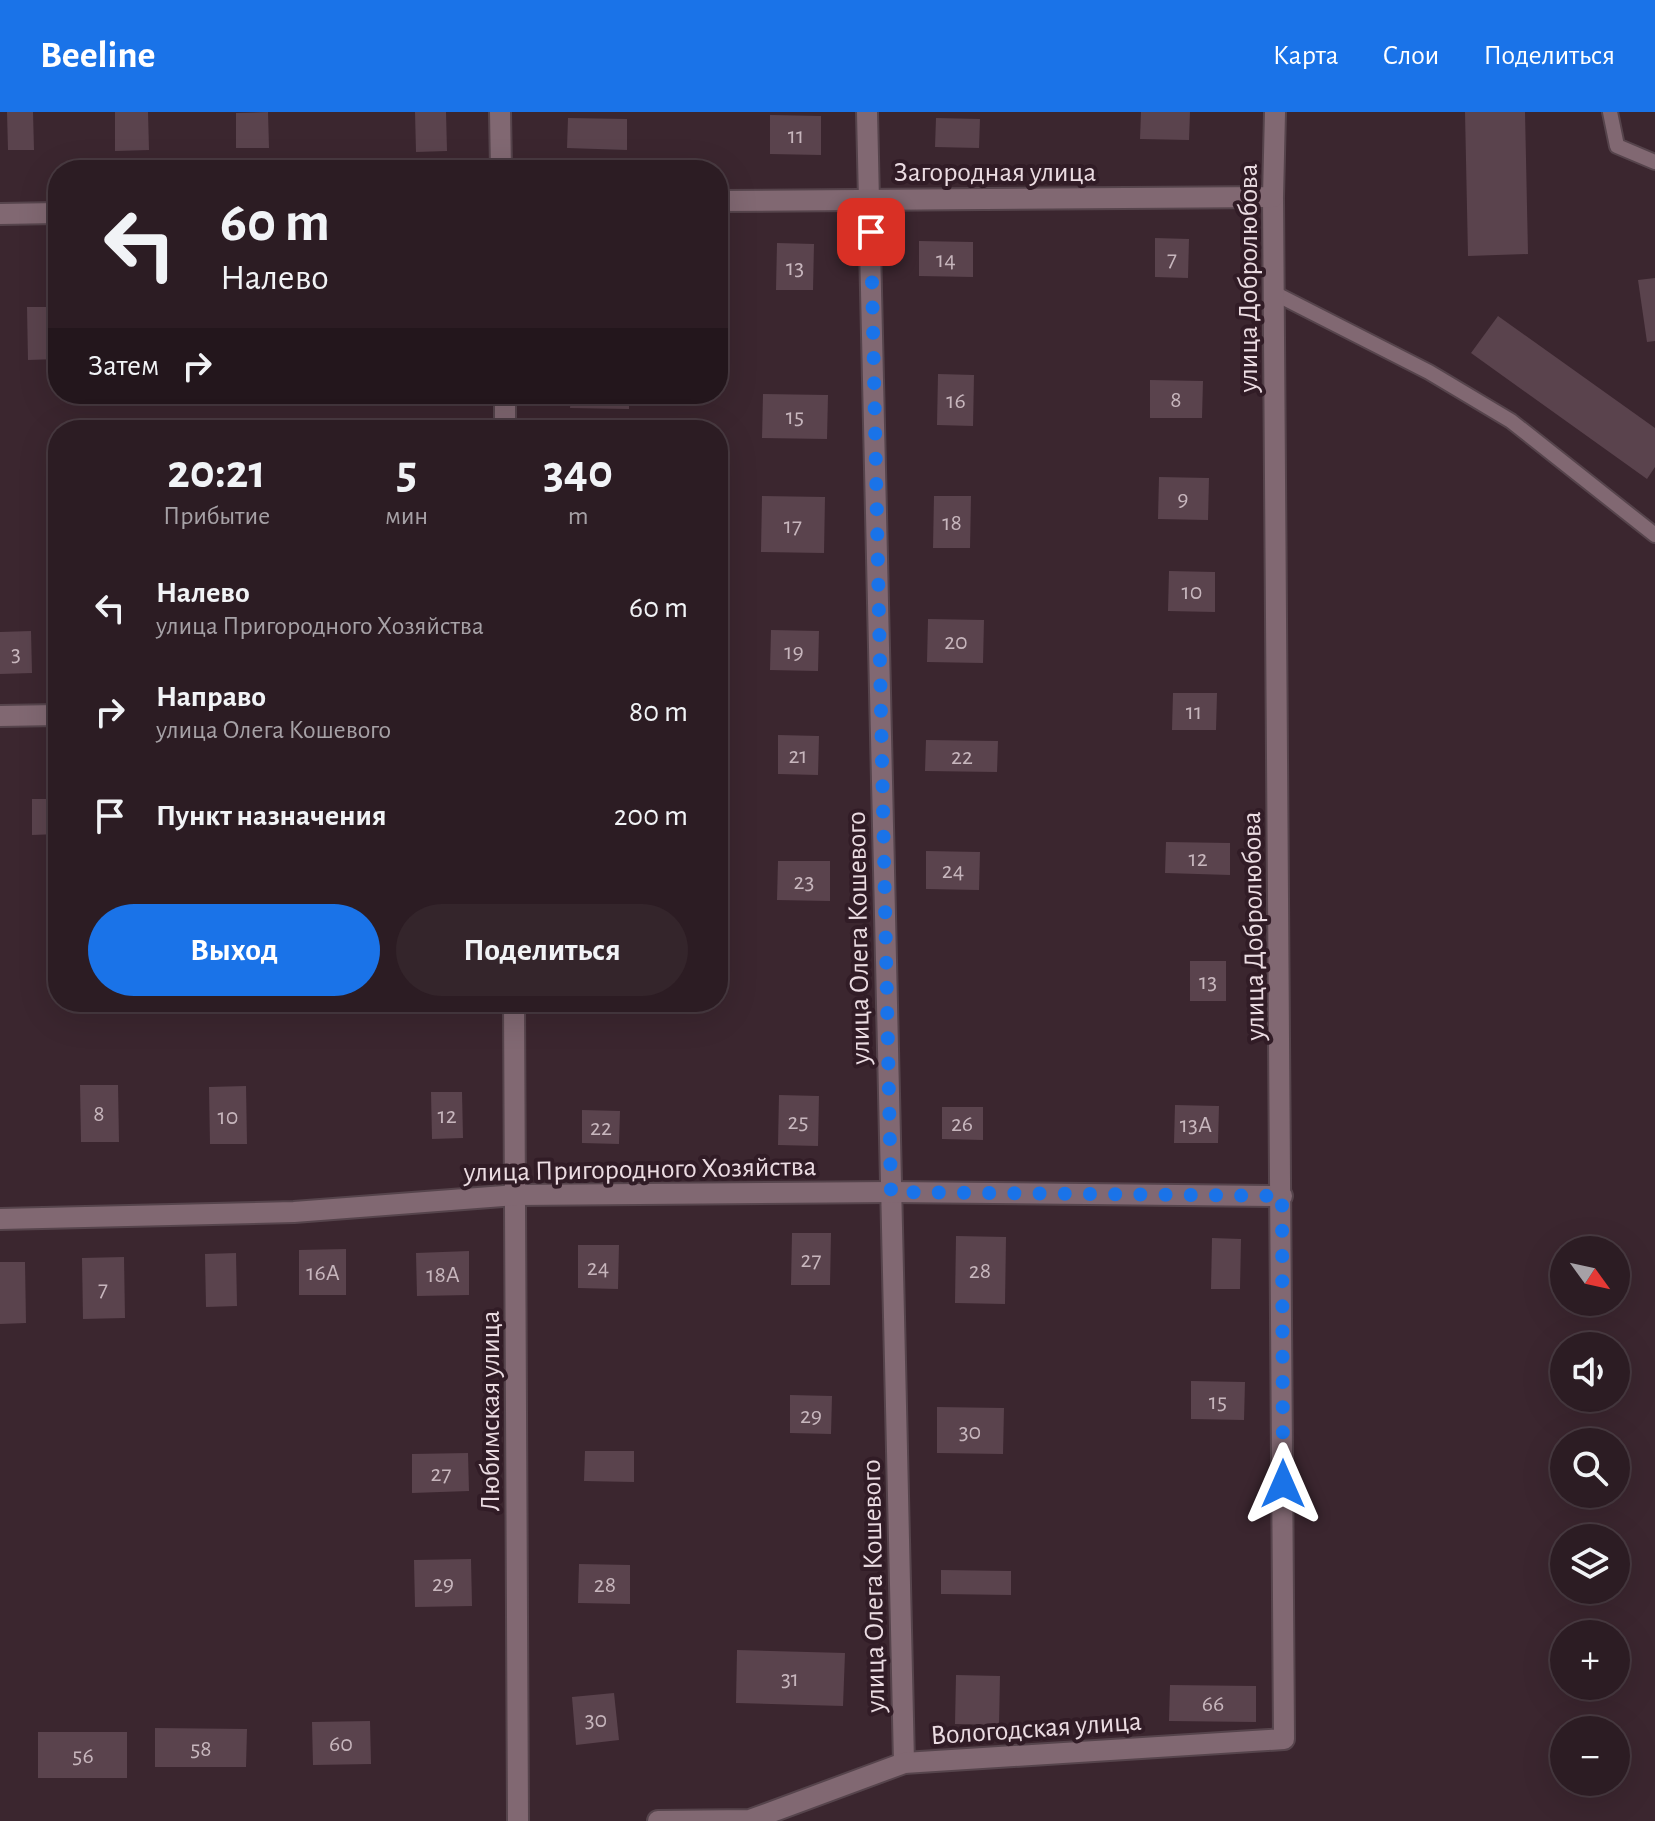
<!DOCTYPE html>
<html lang="ru">
<meta charset="utf-8">
<style>
body{margin:0;font-family:"Alegreya Sans",sans-serif;background:#34252b;color:#f1f3f6;height:100vh;display:flex;flex-direction:column;font-size:30px;white-space:nowrap}
*{box-sizing:border-box;margin:0}
p{font-size:26px;color:#a6a1a6}
.icon{flex:none;width:44px;height:44px;fill:none;stroke:currentColor;stroke-width:2;stroke-linecap:round;stroke-linejoin:round}
.map{position:relative;flex:1;overflow:hidden}
.side{position:absolute;left:48px;top:308px;width:680px;height:592px;display:flex;flex-direction:column;background:#2c1c23;border-radius:32px;box-shadow:0 8px 32px #0002,0 0 0 2px #483a41}
.side>*{flex:none}
.banner{position:absolute;left:48px;top:48px;width:680px;height:244px;border-radius:32px;box-shadow:0 8px 32px #0002,0 0 0 2px #483a41;background:#2c1c23;color:#f1f3f6;overflow:hidden}
.needle{width:52px;rotate:123deg}
.tools{position:absolute;left:1550px;top:1124px;display:grid;gap:16px}
.tools a{display:grid;place-items:center;width:80px;height:80px;border-radius:50%;background:#2c1c23;box-shadow:0 8px 32px #0002,0 0 0 2px #483a41;font-size:40px}
.pin{position:absolute;display:grid;place-items:center;width:68px;height:68px;color:#fff;margin:-34px;border-radius:16px;box-shadow:0 4px 12px #0006}
.me{position:absolute;width:88px;margin:-44px;rotate:0deg;stroke-linejoin:round;filter:drop-shadow(0 0 6px #0008)}
.turn{display:flex;align-items:center;gap:28px;height:168px;padding:0 40px;font-size:36px}
.turn .icon{width:104px;height:104px;stroke-width:2.5}
.turn b{display:block;font-size:56px;line-height:68px}
.then{display:flex;align-items:center;height:76px;padding:0 40px;background:#0003;gap:16px;font-size:30px}
.eta{display:flex;justify-content:space-evenly;align-items:center;height:136px;text-align:center}
.eta b{font-size:48px;font-weight:700;line-height:56px}
.button{display:flex;gap:16px;margin-top:auto;padding:16px 40px}
.button a{flex:1;height:92px;border-radius:48px;background:#1a73e8;color:#fff;font-size:32px;font-weight:700;line-height:92px;text-align:center}
.button a+a{background:#34252b;color:#f1f3f6}
ul{padding:0;list-style:none}
li{display:flex;align-items:center;gap:24px;height:104px;padding:0 40px}
li div{flex:1}
li b{display:block;font-size:30px}
li em{font-style:normal}
header{display:flex;align-items:center;gap:48px;box-sizing:border-box;height:112px;padding:0 40px;background:#1a73e8;color:#fff}
header strong{font-size:38px}
nav{display:flex;gap:44px;margin-inline-start:auto;font-size:28px}
.map>svg:first-child{display:block}
</style>
<header>
<strong>Beeline</strong>
<nav><a>Карта</a><a>Слои</a><a>Поделиться</a></nav>
</header>
<div class="map">
<svg width="1655" height="1709" viewBox="0 0 1655 1709">
<rect width="100%" height="100%" fill="#3b262f"/>
<g fill="#5a434d">
<polygon points="7,0 33,0 34,38 8,38"/>
<polygon points="115,0 148,0 149,38 115,39"/>
<polygon points="268,0 269,36 236,36 236,1"/>
<polygon points="415,0 446,0 447,39 416,40"/>
<polygon points="1141,0 1190,0 1189,28 1140,27"/>
<polygon points="1465,0 1525,0 1528,142 1468,144"/>
<polygon points="770,3 821,4 821,43 770,42"/>
<polygon points="568,6 627,7 627,38 567,36"/>
<polygon points="936,6 980,7 979,36 935,35"/>
<polygon points="1155,126 1189,127 1188,166 1155,165"/>
<polygon points="919,129 973,130 973,165 919,164"/>
<polygon points="777,131 814,132 813,178 776,178"/>
<polygon points="1655,166 1655,229 1647,230 1638,168"/>
<polygon points="27,195 58,195 58,247 28,248"/>
<polygon points="1498,204 1655,316 1655,355 1647,367 1471,241"/>
<polygon points="938,262 974,263 973,314 937,313"/>
<polygon points="1150,268 1203,269 1202,306 1150,306"/>
<polygon points="571,282 629,282 629,297 570,296"/>
<polygon points="763,282 828,283 827,327 762,326"/>
<polygon points="1159,365 1209,366 1208,408 1158,407"/>
<polygon points="762,384 825,385 824,441 761,440"/>
<polygon points="934,384 971,384 970,436 933,436"/>
<polygon points="1169,459 1215,460 1215,500 1168,499"/>
<polygon points="928,507 984,508 983,551 927,550"/>
<polygon points="771,518 819,519 818,559 770,558"/>
<polygon points="31,519 32,561 0,562 0,520"/>
<polygon points="1173,581 1217,581 1216,618 1172,618"/>
<polygon points="778,623 819,624 818,663 778,662"/>
<polygon points="926,628 998,629 997,660 925,659"/>
<polygon points="32,687 58,687 58,722 32,723"/>
<polygon points="1166,730 1230,731 1230,763 1165,761"/>
<polygon points="926,739 980,740 979,778 926,777"/>
<polygon points="778,749 830,749 830,789 777,788"/>
<rect x="1190" y="849" width="36" height="40"/>
<polygon points="80,973 118,973 119,1030 81,1030"/>
<polygon points="246,974 247,1032 210,1032 209,975"/>
<polygon points="431,980 462,980 463,1026 432,1027"/>
<polygon points="779,983 819,984 818,1034 778,1033"/>
<polygon points="1175,993 1219,994 1218,1031 1174,1031"/>
<polygon points="942,995 983,995 983,1028 942,1027"/>
<polygon points="582,998 620,999 619,1032 582,1031"/>
<polygon points="792,1121 831,1121 830,1173 791,1173"/>
<polygon points="956,1124 1006,1125 1005,1192 955,1191"/>
<polygon points="1212,1126 1241,1127 1240,1177 1211,1177"/>
<polygon points="578,1133 619,1133 618,1177 578,1176"/>
<polygon points="346,1137 346,1183 299,1183 299,1138"/>
<polygon points="469,1139 469,1183 417,1184 416,1141"/>
<polygon points="236,1141 237,1194 206,1195 205,1142"/>
<polygon points="124,1145 125,1206 83,1207 82,1146"/>
<polygon points="0,1150 25,1150 26,1211 0,1212"/>
<polygon points="1191,1269 1245,1270 1244,1308 1191,1307"/>
<polygon points="790,1283 832,1284 831,1322 790,1321"/>
<polygon points="937,1295 1004,1296 1003,1342 937,1341"/>
<polygon points="585,1339 634,1339 634,1370 584,1369"/>
<polygon points="468,1341 469,1379 412,1381 412,1342"/>
<polygon points="471,1447 472,1494 415,1495 414,1448"/>
<polygon points="579,1452 630,1453 630,1492 578,1491"/>
<polygon points="941,1458 1011,1459 1011,1483 941,1482"/>
<polygon points="737,1538 845,1541 843,1594 736,1591"/>
<polygon points="956,1563 1000,1564 999,1613 955,1612"/>
<polygon points="1170,1573 1256,1574 1256,1610 1169,1609"/>
<polygon points="614,1581 619,1628 576,1633 572,1585"/>
<polygon points="370,1609 371,1652 313,1653 312,1610"/>
<polygon points="155,1616 247,1617 246,1655 155,1655"/>
<rect x="38" y="1620" width="89" height="46"/>
</g>
<g fill="none" stroke-linecap="round" stroke-linejoin="round">
<defs>
<g id="service">
<polyline points="1610,0 1617,34 1655,50"/>
<polyline points="1274,181 1429,260 1511,309 1655,423"/>
</g>
<g id="minor">
<polyline points="500,0 501,58"/>
<polyline points="867,0 904,1651"/>
<polyline points="505,282 505,318"/>
<polyline points="0,604 58,603"/>
<polyline points="514,890 518,1709"/>
<polyline points="0,1107 294,1100 517,1083 891,1080 1282,1084"/>
<polyline points="658,1709 750,1708 904,1651 1284,1627 1273,85"/>
</g>
<g id="tertiary">
<polyline points="718,89 1273,85 1275,0"/>
<polyline points="0,102 58,101"/>
</g>
</defs>
<use href="#service" stroke="#56444c" stroke-width="18"/>
<use href="#minor" stroke="#56444c" stroke-width="24"/>
<use href="#tertiary" stroke="#56444c" stroke-width="24"/>
<use href="#service" stroke="#816872" stroke-width="14"/>
<use href="#minor" stroke="#816872" stroke-width="20"/>
<use href="#tertiary" stroke="#816872" stroke-width="20"/>
</g>
<g fill="none" stroke-linecap="round" stroke-linejoin="round">
<polyline stroke="#1a73e8" stroke-width="14" stroke-dasharray="0 25.2" points="871,120 891,1080 1282,1084 1283,1372"/>
</g>
<g text-anchor="middle" stroke-width="8" stroke-linejoin="round" paint-order="stroke">
<g font-size="24" fill="#c7b6bd">
<text x="796" y="31">11</text>
<text x="1172" y="154">7</text>
<text x="946" y="155">14</text>
<text x="795" y="163">13</text>
<text x="1176" y="295">8</text>
<text x="956" y="296">16</text>
<text x="795" y="312">15</text>
<text x="1183" y="394">9</text>
<text x="952" y="418">18</text>
<text x="793" y="421">17</text>
<text x="1192" y="487">10</text>
<text x="956" y="537">20</text>
<text x="794" y="547">19</text>
<text x="16" y="549">3</text>
<text x="1194" y="607">11</text>
<text x="798" y="651">21</text>
<text x="962" y="652">22</text>
<text x="1198" y="754">12</text>
<text x="953" y="766">24</text>
<text x="804" y="777">23</text>
<text x="1208" y="877">13</text>
<text x="99" y="1009">8</text>
<text x="447" y="1011">12</text>
<text x="228" y="1012">10</text>
<text x="798" y="1017">25</text>
<text x="962" y="1019">26</text>
<text x="1196" y="1020">13А</text>
<text x="601" y="1023">22</text>
<text x="811" y="1155">27</text>
<text x="598" y="1163">24</text>
<text x="980" y="1166">28</text>
<text x="323" y="1168">16А</text>
<text x="443" y="1170">18А</text>
<text x="103" y="1184">7</text>
<text x="1218" y="1297">15</text>
<text x="811" y="1311">29</text>
<text x="970" y="1327">30</text>
<text x="441" y="1369">27</text>
<text x="443" y="1479">29</text>
<text x="605" y="1480">28</text>
<text x="790" y="1574">31</text>
<text x="1213" y="1599">66</text>
<text x="596" y="1615">30</text>
<text x="341" y="1639">60</text>
<text x="201" y="1644">58</text>
<text x="83" y="1651">56</text>
</g>
<g font-size="28" fill="#ebdce2" stroke="#311c26">
<text x="995" y="69">Загородная улица</text>
<text transform="translate(1247 166) rotate(-90)" y="10">улица Добролюбова</text>
<text transform="translate(1252 814) rotate(-91)" y="10">улица Добролюбова</text>
<text transform="translate(857 826) rotate(-91)" y="10">улица Олега Кошевого</text>
<text transform="translate(640 1056) rotate(-1)" y="10">улица Пригородного Хозяйства</text>
<text transform="translate(489 1299) rotate(-90)" y="10">Любимская улица</text>
<text transform="translate(872 1474) rotate(-91)" y="10">улица Олега Кошевого</text>
<text transform="translate(1036 1615) rotate(-4)" y="10">Вологодская улица</text>
</g>
</g>
</svg>
<div class="tools">
<a><svg class="needle" viewBox="-14 -14 28 28"><path d="M0-13l5 13h-10z" fill="#e53935"/><path d="M0 13l5-13h-10z" fill="#a6a1a6"/></svg></a>
<a><svg class="icon" aria-label="sound" viewBox="0 0 24 24"><path d="M4 9h4l5-4v14l-5-4H4zM17 9q2 3 0 6"/></svg></a>
<a><svg class="icon" aria-label="search" viewBox="0 0 24 24"><circle cx="10" cy="10" r="6"/><path d="M15 15l6 6"/></svg></a>
<a><svg class="icon" aria-label="layers" viewBox="0 0 24 24"><path d="M12 4l9 5-9 5-9-5zM3 14l9 5 9-5"/></svg></a>
<a>+</a>
<a>−</a>
</div>
<div class="pin" style="left:871px;top:120px;background:#d93025"><svg class="icon" aria-label="arrive" viewBox="0 0 24 24"><path d="M6 21V4h12l-3 4 3 4H6"/></svg></div>
<svg class="me" style="left:1283px;top:1372px" viewBox="-20 -20 40 40"><path d="M0-17L14 15 0 8-14 15z" fill="#1a73e8" stroke="#fff" stroke-width="4"/></svg>
<div class="banner">
<div class="turn"><svg class="icon" aria-label="left" viewBox="0 0 24 24"><path d="M17 20v-9H6M10 6l-5 5 5 5"/></svg><div><b>60 m</b>Налево</div></div>
<div class="then">Затем<svg class="icon" aria-label="right" viewBox="0 0 24 24"><path d="M7 20v-9h11M14 6l5 5-5 5"/></svg></div>
</div>
<section class="side">
<div class="eta">
<div><b>20:21</b><p>Прибытие</p></div>
<div><b>5</b><p>мин</p></div>
<div><b>340</b><p>m</p></div>
</div>
<ul>
<li><svg class="icon" aria-label="left" viewBox="0 0 24 24"><path d="M17 20v-9H6M10 6l-5 5 5 5"/></svg><div><b>Налево</b><p>улица Пригородного Хозяйства</p></div><em>60 m</em></li>
<li><svg class="icon" aria-label="right" viewBox="0 0 24 24"><path d="M7 20v-9h11M14 6l5 5-5 5"/></svg><div><b>Направо</b><p>улица Олега Кошевого</p></div><em>80 m</em></li>
<li><svg class="icon" aria-label="arrive" viewBox="0 0 24 24"><path d="M6 21V4h12l-3 4 3 4H6"/></svg><div><b>Пункт назначения</b></div><em>200 m</em></li>
</ul>
<div class="button"><a>Выход</a><a>Поделиться</a></div>
</section>
</div>
